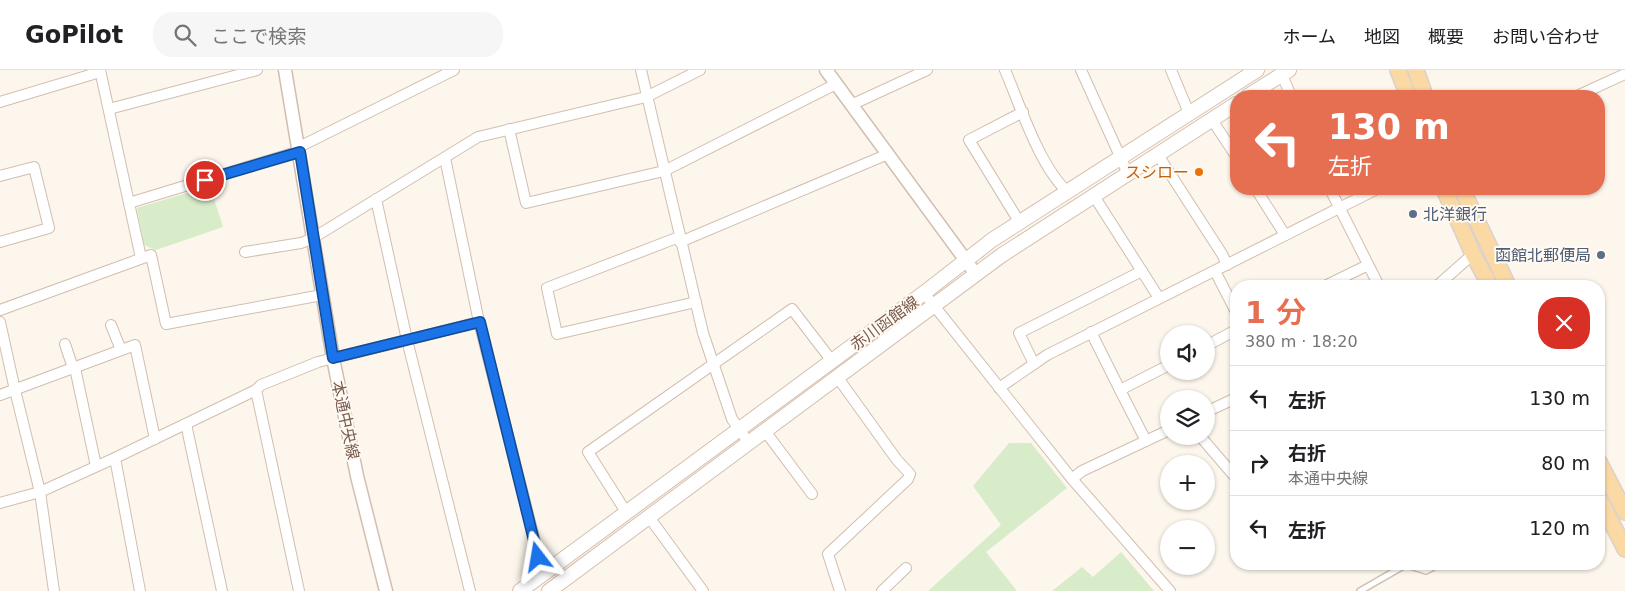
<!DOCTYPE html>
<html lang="ja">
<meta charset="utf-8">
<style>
body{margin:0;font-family:"DejaVu Sans","Noto Sans JP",sans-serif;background:#f6f6f6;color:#202124;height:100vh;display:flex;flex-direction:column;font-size:19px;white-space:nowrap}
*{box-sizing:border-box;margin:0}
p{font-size:16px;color:#757577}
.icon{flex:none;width:28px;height:28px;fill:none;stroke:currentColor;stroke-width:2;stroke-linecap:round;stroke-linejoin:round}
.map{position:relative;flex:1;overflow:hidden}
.details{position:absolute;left:1230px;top:210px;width:375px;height:290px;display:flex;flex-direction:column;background:#fff;border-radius:20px;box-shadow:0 1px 4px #0004}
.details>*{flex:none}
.hud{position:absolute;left:1230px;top:20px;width:375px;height:105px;border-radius:20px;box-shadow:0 1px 4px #0004;background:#e76f51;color:#fff;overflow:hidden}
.tools{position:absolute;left:1160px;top:255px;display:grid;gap:10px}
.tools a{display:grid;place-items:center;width:55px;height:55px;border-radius:50%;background:#fff;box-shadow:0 1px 4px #0004;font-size:25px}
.pin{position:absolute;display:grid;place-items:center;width:42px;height:42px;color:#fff;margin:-21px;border:2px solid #fff;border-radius:50%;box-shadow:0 1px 5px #0007}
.me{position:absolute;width:55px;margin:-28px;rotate:346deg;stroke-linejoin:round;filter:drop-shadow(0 0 4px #0008)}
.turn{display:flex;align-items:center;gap:18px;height:105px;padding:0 15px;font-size:22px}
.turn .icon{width:65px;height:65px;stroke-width:2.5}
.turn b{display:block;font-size:35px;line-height:42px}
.round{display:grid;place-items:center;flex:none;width:52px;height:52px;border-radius:20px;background:#f6f6f6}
.overview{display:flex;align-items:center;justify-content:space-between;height:85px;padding:0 15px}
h1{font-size:30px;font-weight:600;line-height:38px;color:#e76f51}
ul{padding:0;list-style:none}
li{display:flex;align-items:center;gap:15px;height:65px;padding:0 15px;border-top:1px solid #e0e0e0}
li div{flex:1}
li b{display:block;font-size:19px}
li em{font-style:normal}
header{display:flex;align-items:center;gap:30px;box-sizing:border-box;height:70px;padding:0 25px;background:#fff;border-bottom:1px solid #e0e0e0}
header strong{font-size:24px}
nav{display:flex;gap:28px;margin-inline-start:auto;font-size:18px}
.search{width:350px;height:45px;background:#f6f6f6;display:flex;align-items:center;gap:12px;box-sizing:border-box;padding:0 18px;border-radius:20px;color:#757577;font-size:19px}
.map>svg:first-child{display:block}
</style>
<header>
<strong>GoPilot</strong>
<div class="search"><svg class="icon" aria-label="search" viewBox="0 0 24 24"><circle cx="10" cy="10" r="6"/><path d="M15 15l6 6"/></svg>ここで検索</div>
<nav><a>ホーム</a><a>地図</a><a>概要</a><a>お問い合わせ</a></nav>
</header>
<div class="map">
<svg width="1625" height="521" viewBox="0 0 1625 521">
<rect width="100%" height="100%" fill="#fdf6ec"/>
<g fill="#d8ecc9">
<polygon points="210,116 223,157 156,180 144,175 137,138"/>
<polygon points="1009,373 1031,373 1067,418 986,482 1017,521 928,521 1001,455 973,416"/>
<polygon points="1121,482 1154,521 1052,521 1082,497 1093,507"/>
</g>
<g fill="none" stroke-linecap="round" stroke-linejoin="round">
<defs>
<polyline id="service" points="1360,521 1407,494"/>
<g id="minor">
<polyline points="100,0 141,188"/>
<polyline points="641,0 703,263 732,349 749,373"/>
<path d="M1005 0C1020 35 1040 98 1068 122"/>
<polyline points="1081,0 1128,104"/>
<polyline points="1171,0 1189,43"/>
<polyline points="1282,5 1291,26"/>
<polyline points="1577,26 1625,4"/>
<polyline points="0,32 100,2"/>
<polyline points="851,35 927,0"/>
<polyline points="109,39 257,0"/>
<polyline points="1212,50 1236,86"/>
<polyline points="509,59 526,133 664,101 836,14"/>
<polyline points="299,77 454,0"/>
<polyline points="1158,85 1222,184 1227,195"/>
<polyline points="445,88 479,252 539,487 544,502"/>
<polyline points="0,106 34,97 49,158 0,172"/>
<polyline points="1256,119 1285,165"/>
<polyline points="1330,119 1379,216"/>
<polyline points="1094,126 1159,228"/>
<polyline points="376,129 407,270 470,521"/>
<polyline points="129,133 300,81"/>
<polyline points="1020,153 969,70 1023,42"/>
<polyline points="679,167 547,218 557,264 696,232"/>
<polyline points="680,172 888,84"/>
<polyline points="245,182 301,173 313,168 478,67 646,27 700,0"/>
<polyline points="1215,201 1236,242"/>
<polyline points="1325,216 1368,195"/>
<polyline points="1437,216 1473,184"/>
<polyline points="924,223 1072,409 1170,521"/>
<polyline points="0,240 151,185 166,254 322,225"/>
<polyline points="0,252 15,320 40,422 54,521"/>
<polyline points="111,255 121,280"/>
<polyline points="1091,262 1120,320"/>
<polyline points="65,274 73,298"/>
<polyline points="1206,276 1236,260"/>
<polyline points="1034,294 1019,263 1142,201"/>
<polyline points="75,298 96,396"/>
<polyline points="838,308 897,390 910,404 908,409 828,484 840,521"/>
<polyline points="999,318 1047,285 1377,119"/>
<polyline points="256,320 299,521"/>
<polyline points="0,325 135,275 155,369"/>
<polyline points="1206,342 1236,328"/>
<polyline points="186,354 222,521"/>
<polyline points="765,361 812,424"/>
<polyline points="1200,366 1236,408"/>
<polyline points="1146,371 1120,320 1169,295"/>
<polyline points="115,388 140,521"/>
<polyline points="1072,409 1082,401 1169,360"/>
<polyline points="0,433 40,422 115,388 256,320 261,315 318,292 479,252"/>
<polyline points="626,442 588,382 792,239 832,291"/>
<polyline points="649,447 703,521"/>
<polyline points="882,521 906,498"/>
</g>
<g id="tertiary">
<polyline points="285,0 333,288 357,406 386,521"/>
<polyline points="826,0 975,203"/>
</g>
<g id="secondary">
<polyline points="1248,26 1289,0"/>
<polyline points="520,521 924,223 992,170 1257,0"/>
<polyline points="549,521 1002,185 1236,34"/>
</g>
<g id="primary">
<polyline points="1398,0 1408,26"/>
<polyline points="1416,0 1425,26"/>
<polyline points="1444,119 1473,184 1490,216"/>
<polyline points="1462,119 1508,216"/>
<polyline points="1599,392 1625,442"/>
<polyline points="1599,428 1625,479"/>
</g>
</defs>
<use href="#service" stroke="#d1beb0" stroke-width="8"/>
<use href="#minor" stroke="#d1beb0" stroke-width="12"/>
<use href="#tertiary" stroke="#d1beb0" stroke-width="15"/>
<use href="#secondary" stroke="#d6c0b0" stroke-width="16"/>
<use href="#primary" stroke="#dad1cd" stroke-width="18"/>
<use href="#service" stroke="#fff" stroke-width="5"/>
<use href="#minor" stroke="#fff" stroke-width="10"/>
<use href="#tertiary" stroke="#fff" stroke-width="12"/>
<use href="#secondary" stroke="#fff" stroke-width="14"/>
<use href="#primary" stroke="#fbd9a5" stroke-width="15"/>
<defs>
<polyline id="service-bridge" points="1404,494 1426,501 1439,494"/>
</defs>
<use href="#service-bridge" stroke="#d1beb0" stroke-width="8" stroke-linecap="butt"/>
<use href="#service-bridge" stroke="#fff" stroke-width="5"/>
</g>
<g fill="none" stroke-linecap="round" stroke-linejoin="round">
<defs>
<polyline id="route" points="205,110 300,82 333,288 480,252 538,487"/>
</defs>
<use href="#route" stroke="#114b97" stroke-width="12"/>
<use href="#route" stroke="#1a73e8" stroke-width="9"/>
</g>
<circle fill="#e8710a" stroke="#fffaf3" stroke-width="2" cx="1199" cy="102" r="5"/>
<g fill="#5c6f8a" stroke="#fffaf3" stroke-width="2">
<circle cx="1413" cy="144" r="5"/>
<circle cx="1601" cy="185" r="5"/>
</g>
<g text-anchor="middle" stroke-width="4" stroke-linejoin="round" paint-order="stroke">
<g font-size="16" fill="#c56008" stroke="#fffaf3" text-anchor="end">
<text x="1189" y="108">スシロー</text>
</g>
<g font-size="16" fill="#4e5e75" stroke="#fffaf3" text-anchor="start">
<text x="1423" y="150">北洋銀行</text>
<text x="1591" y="191" text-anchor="end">函館北郵便局</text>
</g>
<g font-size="16" fill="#7a5c4d" stroke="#fffaf3">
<text transform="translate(884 253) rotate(-36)" y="6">赤川函館線</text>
<text transform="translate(346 350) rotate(78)" y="6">本通中央線</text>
</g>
</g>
</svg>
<div class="tools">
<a><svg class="icon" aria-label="sound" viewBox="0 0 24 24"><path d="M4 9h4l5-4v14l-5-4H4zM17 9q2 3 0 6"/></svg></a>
<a><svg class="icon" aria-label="layers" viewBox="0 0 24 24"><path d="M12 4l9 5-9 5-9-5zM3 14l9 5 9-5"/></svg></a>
<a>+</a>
<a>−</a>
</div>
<div class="pin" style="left:205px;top:110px;background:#d93025"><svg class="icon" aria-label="arrive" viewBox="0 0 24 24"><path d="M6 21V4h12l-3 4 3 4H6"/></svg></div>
<svg class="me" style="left:538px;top:487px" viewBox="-20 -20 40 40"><path d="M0-17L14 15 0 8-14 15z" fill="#1a73e8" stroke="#fff" stroke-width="4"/></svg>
<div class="hud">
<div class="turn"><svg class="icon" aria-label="left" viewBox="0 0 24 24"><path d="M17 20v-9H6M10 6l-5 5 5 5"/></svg><div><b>130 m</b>左折</div></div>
</div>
<section class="details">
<div class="overview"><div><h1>1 分</h1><p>380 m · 18:20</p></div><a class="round" style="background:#d93025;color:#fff"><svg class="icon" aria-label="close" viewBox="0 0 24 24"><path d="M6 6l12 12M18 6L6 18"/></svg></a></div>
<ul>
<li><svg class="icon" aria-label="left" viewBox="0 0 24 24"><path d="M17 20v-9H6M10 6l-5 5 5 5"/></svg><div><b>左折</b></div><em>130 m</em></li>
<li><svg class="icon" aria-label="right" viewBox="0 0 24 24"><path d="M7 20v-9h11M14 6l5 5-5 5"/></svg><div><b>右折</b><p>本通中央線</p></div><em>80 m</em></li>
<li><svg class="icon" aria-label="left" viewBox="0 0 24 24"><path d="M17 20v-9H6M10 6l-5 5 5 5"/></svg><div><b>左折</b></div><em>120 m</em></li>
</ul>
</section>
</div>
